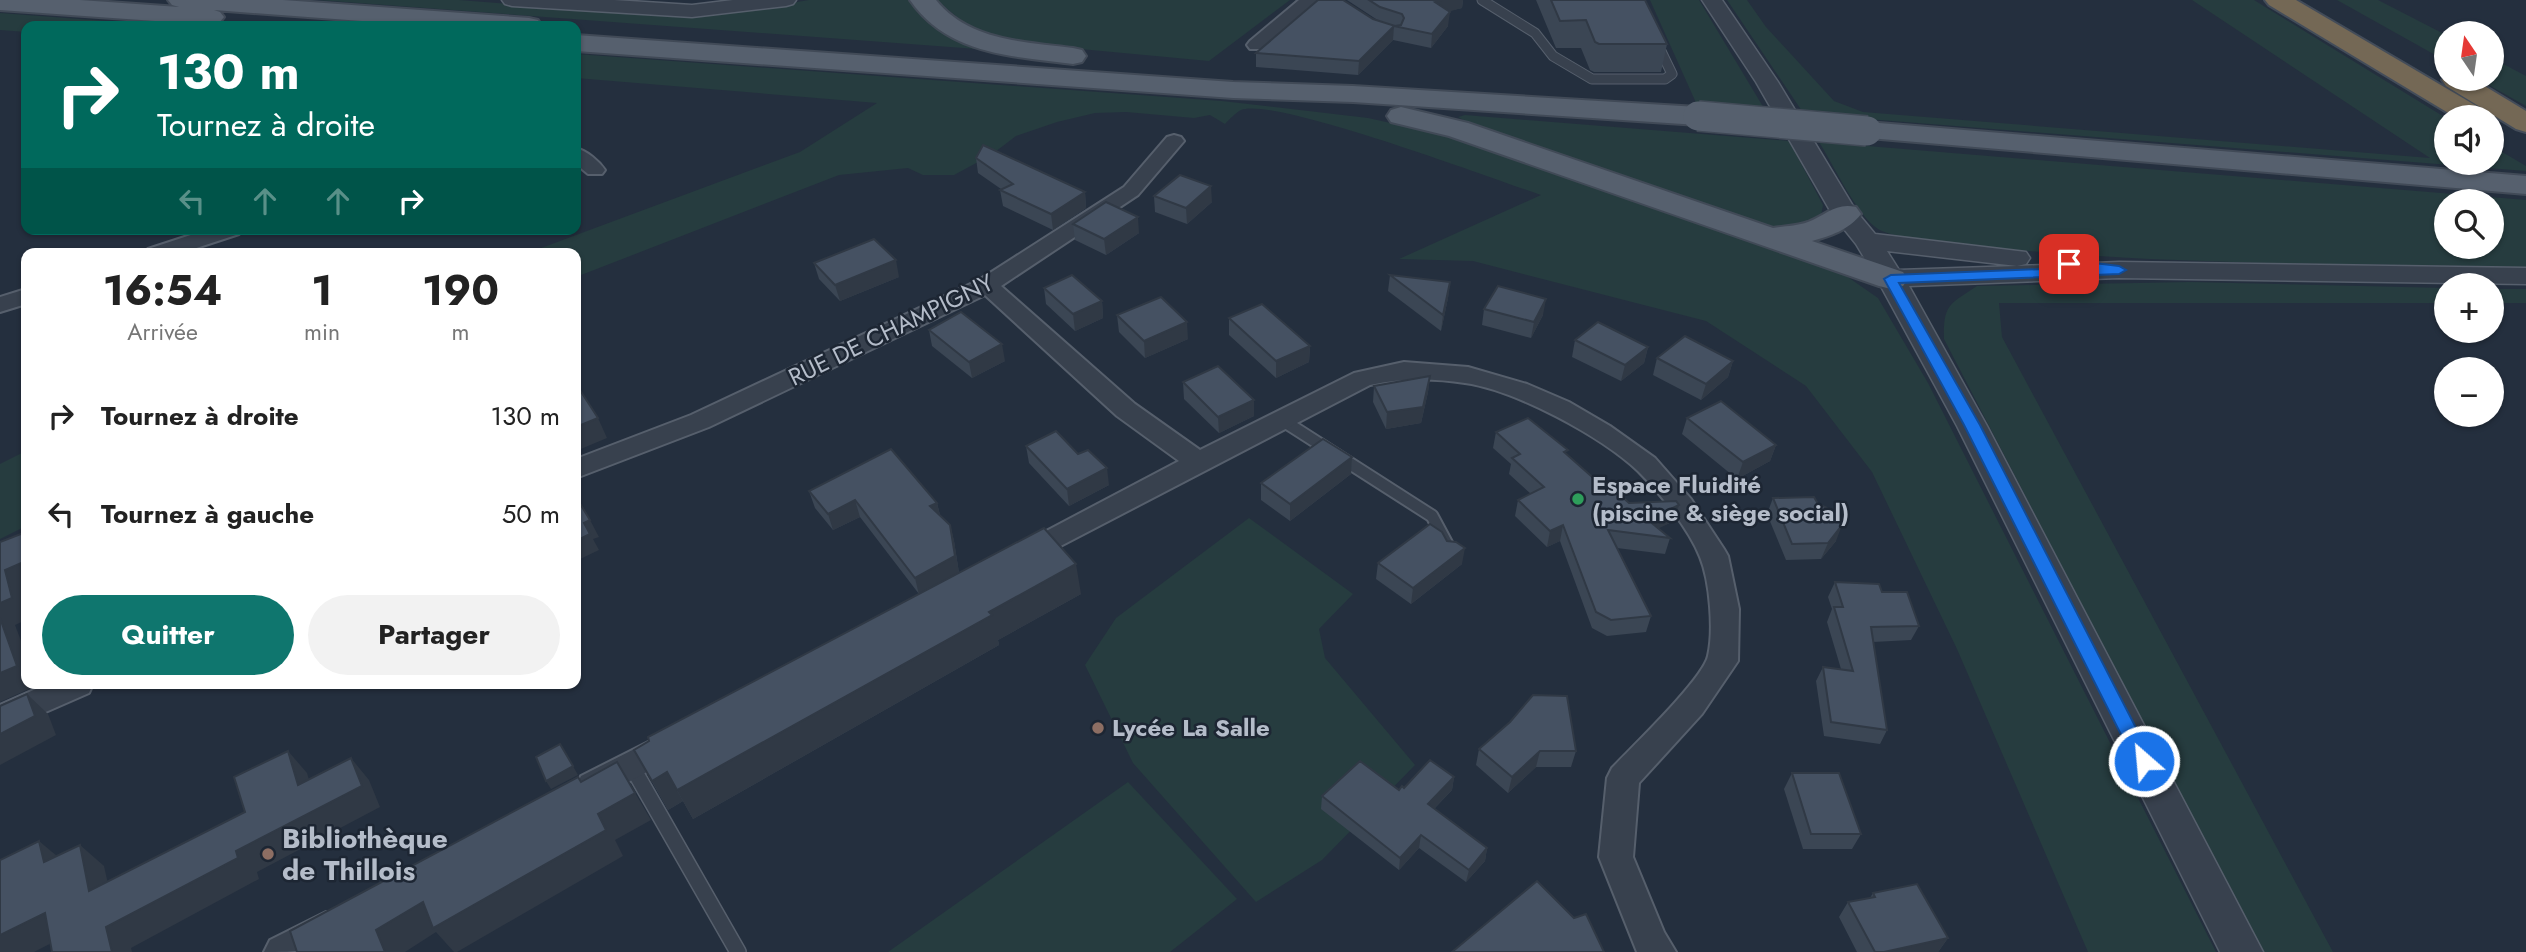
<!DOCTYPE html>
<html lang="fr">
<meta charset="utf-8">
<style>
body{margin:0;font-family:Jost,sans-serif;background:#f2f2f2;color:#222;height:100vh;display:flex;flex-direction:column;font-size:26px;white-space:nowrap}
*{box-sizing:border-box;margin:0}
p{font-size:23px;color:#767676}
.icon{flex:none;width:38px;height:38px;fill:none;stroke:currentColor;stroke-width:2;stroke-linecap:round;stroke-linejoin:round}
.map{position:relative;flex:1;overflow:hidden}
.details{position:absolute;left:21px;top:248px;width:560px;height:441px;display:flex;flex-direction:column;background:#fff;border-radius:14px;box-shadow:0 2px 5px #0004}
.details>*{flex:none}
.hud{position:absolute;left:21px;top:21px;width:560px;height:214px;border-radius:14px;box-shadow:0 2px 5px #0004;background:#00695c;color:#fff;overflow:hidden}
.needle{width:46px;rotate:347deg}
.fabs{position:absolute;left:2434px;top:21px;display:grid;gap:14px}
.fabs a{display:grid;place-items:center;width:70px;height:70px;border-radius:50%;background:#fff;box-shadow:0 2px 5px #0004;font-size:35px}
.pin{position:absolute;display:grid;place-items:center;width:60px;height:60px;color:#fff;margin:-30px;border-radius:14px;box-shadow:0 4px 10px #0006}
.me{position:absolute;width:77px;margin:-38px;rotate:333deg;stroke-linejoin:round;filter:drop-shadow(0 0 5px #0008)}
.turn{display:flex;align-items:center;gap:24px;height:147px;padding:0 21px;font-size:32px}
.turn .icon{width:91px;height:91px;stroke-width:2.5}
.turn b{display:block;font-size:49px;line-height:60px}
.lanes{display:flex;align-items:center;height:66px;padding:0 21px;background:#0003;justify-content:center;gap:35px;direction:ltr}
.lanes .off{opacity:.35}
.eta{display:flex;justify-content:space-evenly;align-items:center;height:119px;text-align:center}
.eta b{font-size:42px;font-weight:700;line-height:49px}
.button{display:flex;gap:14px;margin-top:auto;padding:14px 21px}
.button a{flex:1;height:80px;border-radius:42px;background:#0f766e;color:#fff;font-size:28px;font-weight:700;line-height:80px;text-align:center}
.button a+a{background:#f2f2f2;color:#222}
ul{padding:0;list-style:none}
li{display:flex;align-items:center;gap:21px;height:98px;padding:0 21px}
li div{flex:1}
li b{display:block;font-size:26px}
li em{font-style:normal}
.map>svg:first-child{display:block}
</style>
<div class="map">
<svg width="2526" height="952" viewBox="0 0 2526 952">
<rect width="100%" height="100%" fill="#242f3e"/>
<g fill="#263c3f" fill-rule="evenodd">
<path d="M318 0H459L638 14 733 13 809 0H916C936 24 947 36 977 49Z"/>
<polygon points="936,0 1290,0 1209,61 1015,43 967,25"/>
<polygon points="1650,0 1699,0 1765,110 1697,105"/>
<polygon points="1727,0 1747,0 1766,27 1834,101 1863,112 2430,158 2192,0 2254,0 2446,118 2446,163 2492,163 2492,146 2526,166 2526,171 1804,114"/>
<polygon points="2337,0 2378,0 2446,35 2446,61"/>
<polygon points="0,13 172,26 26,26 26,32 0,30"/>
<path d="M576 54 1222 101 1368 118 1476 142 1842 273 1878 298 1928 383 2216 952H2088L1957 649 1872 472 1806 386 1706 321 1473 261 1399 259 1541 195C1496 180 1273 96 1241 110 1235 113 1229 120 1225 124L1210 115 1194 118 1126 112 1095 113 1057 122 1016 136 991 155 954 175H923L908 168 839 175 576 277V254H525L800 152 877 103 576 78Z"/>
<polygon points="2492,58 2526,76 2526,106 2478,79 2492,79"/>
<polygon points="1465,115 1789,141 1823,205 1820,221 1803,228 1776,228 1710,211 1481,130 1458,117"/>
<path d="M1819 142 2526 200V267C2338 263 2148 266 1961 244 1942 241 1891 238 1878 229 1857 216 1833 164 1819 142ZM2446 201H2492V247H2446Z"/>
<path d="M2191 282 2446 288V303H1999L2002 337 2333 952H2262L1944 339C1943 304 1950 304 1977 286Z"/>
<rect x="2492" y="289" width="34" height="14"/>
<polygon points="26,451 26,526 0,539 0,464"/>
<polygon points="1249,518 1353,594 1319,629 1325,658 1415,765 1322,860 1256,902 1133,763 1085,665 1116,618"/>
<polygon points="1128,782 1237,899 1170,952 888,952"/>
</g>
<g fill="none" stroke-linecap="round" stroke-linejoin="round">
<defs>
<polyline id="service-far2" points="1482,0 1535,33 1553,56 1592,79 1665,79 1672,74 1658,45"/>
<polyline id="service-far1" points="1282,420 1432,516 1447,544"/>
<polyline id="service" points="631,765 738,952"/>
<g id="minor">
<polygon points="1299,0 1318,0 1262,49 1250,49 1247,45 1250,41"/>
<path d="M1174 135 1181 137 1184 141 1138 195 1001 286 1135 404 1200 450 1354 373 1404 362 1468 367 1527 384 1569 402 1610 426 1655 458 1691 499 1724 549 1728 556 1739 609 1738 661 1702 714 1639 783 1633 857 1664 932 1676 952H1637L1599 857 1607 778 1612 768C1631 748 1703 679 1708 656 1714 631 1710 581 1700 557 1689 529 1659 492 1638 471 1601 436 1515 390 1465 383 1432 378 1402 378 1370 385L1024 565 1014 562 1010 555 1014 548 1179 461 1117 416 985 295 709 427 576 478V459L691 415 979 280 1124 187 1167 137Z"/>
<path d="M576 148C587 151 599 161 605 170L602 174H588L576 164Z"/>
<polygon points="209,229 242,229 239,234 178,254 145,254 148,249"/>
<polygon points="26,289 26,304 0,312 0,297"/>
<polygon points="47,684 93,684 89,693 0,732 0,705"/>
<polygon points="672,730 683,734 688,743 683,752 603,796 592,800 581,796 576,786 581,776"/>
<path d="M326 912 338 916 343 928C330 952 293 952 264 952L270 940Z"/>
</g>
<g id="tertiary">
<polygon points="502,0 614,0 692,5 733,0 796,0 793,4 786,6 692,17 512,6 505,4"/>
<path d="M1702 0H1722L1778 82 1856 211 1875 234 2026 252 2030 258 2026 264 2017 266 2119 262 2526 268V284L2119 278 1909 286 1987 426 2263 952H2220L1957 426 1877 279 1856 244 1832 214 1756 82ZM1887 251 2017 266 1899 270Z"/>
</g>
<g id="primary">
<polygon points="0,0 80,0 179,7 172,5 168,0 283,0 529,18 538,20 542,26 429,26 214,10 220,12 224,17 220,22 211,25 0,10"/>
<path d="M910 0H936C969 41 1025 42 1073 48L1082 50 1086 56 1082 62 1073 64C1012 56 948 55 910 0Z"/>
<polygon points="576,35 1233,82 1353,86 1698,107 1708,110 1712,116 1708,122 1698,125 1353,102 1233,98 576,51"/>
<path d="M1401 107 1468 123 1773 228C1785 226 1797 226 1808 222 1826 215 1836 202 1856 207L1861 214C1849 230 1830 236 1812 241L1903 272 1908 279 1903 286 1891 289 1879 286 1449 136 1391 122 1387 116 1391 110Z"/>
<polygon points="1867,122 2526,176 2526,194 1857,137 1853,131 1857,125"/>
</g>
<g id="motorway">
<polygon points="2265,0 2296,0 2485,111 2489,117 2455,117 2269,5"/>
<polygon points="2446,74 2446,79 2473,79 2526,111 2526,132 2516,129 2446,86 2442,80"/>
</g>
</defs>
<use href="#service-far2" stroke="#565f6c" stroke-width="11"/>
<use href="#service-far1" stroke="#565f6c" stroke-width="15"/>
<use href="#service" stroke="#565f6c" stroke-width="18"/>
<use href="#minor" stroke="#565f6c" stroke-width="4"/>
<use href="#tertiary" stroke="#565f6c" stroke-width="3"/>
<use href="#primary" stroke="#414a57" stroke-width="4"/>
<use href="#motorway" stroke="#434c59" stroke-width="4"/>
<use href="#service-far2" stroke="#38414e" stroke-width="9"/>
<use href="#service-far1" stroke="#38414e" stroke-width="11"/>
<use href="#service" stroke="#38414e" stroke-width="15"/>
<use href="#minor" fill="#38414e" fill-rule="evenodd"/>
<use href="#tertiary" fill="#38414e" fill-rule="evenodd"/>
<use href="#primary" fill="#56606e" fill-rule="evenodd"/>
<use href="#motorway" fill="#746855" fill-rule="evenodd"/>
<defs>
<polyline id="primary-bridge" points="1698,116 1867,131"/>
</defs>
<use href="#primary-bridge" stroke="#414a57" stroke-width="32" stroke-linecap="butt"/>
<use href="#primary-bridge" stroke="#56606e" stroke-width="29"/>
</g>
<g fill="#3b4654">
<polygon points="1347,0 1463,0 1462,8 1448,11 1448,26 1431,48 1393,40 1358,75 1256,67 1256,53 1373,19 1379,21"/>
<polygon points="1536,0 1645,0 1667,44 1661,72 1594,72 1590,70 1581,48 1556,48"/>
<polygon points="976,158 1085,192 1086,208 1053,230 1003,206 1000,190 1001,189 978,173"/>
<polygon points="1154,196 1212,202 1187,224 1155,212"/>
<polygon points="1073,224 1139,233 1106,255 1075,240"/>
<polygon points="814,263 899,277 840,301 819,279"/>
<polygon points="1390,275 1450,282 1448,298 1441,331 1388,291"/>
<polygon points="1044,288 1102,301 1103,318 1075,331 1046,304"/>
<polygon points="1484,309 1543,315 1531,338 1482,325"/>
<polygon points="1117,315 1188,339 1145,358 1119,332"/>
<polygon points="1229,318 1310,346 1309,362 1276,378 1229,335"/>
<polygon points="929,330 1005,361 972,378 932,346"/>
<polygon points="1575,340 1648,347 1644,363 1621,381 1572,357"/>
<polygon points="1657,358 1733,361 1728,377 1701,400 1653,375"/>
<polygon points="1430,376 1428,392 1421,423 1386,429 1373,402 1374,386"/>
<polygon points="1183,382 1254,400 1254,416 1219,433 1184,399"/>
<polygon points="1687,418 1776,445 1770,461 1737,479 1682,434"/>
<polygon points="1496,432 1567,454 1607,490 1629,503 1674,521 1658,528 1670,538 1665,554 1617,548 1651,616 1646,632 1607,636 1592,628 1560,541 1547,547 1515,516 1518,500 1531,494 1509,474 1511,464 1493,448"/>
<polygon points="1026,446 1078,454 1109,485 1069,506 1029,463"/>
<polygon points="1352,457 1351,474 1290,521 1261,500 1261,483"/>
<polygon points="809,491 937,503 940,515 950,525 954,541 959,573 1081,594 998,640 999,645 693,819 683,801 668,810 634,750 919,594 860,517 833,530 815,508"/>
<polygon points="1773,498 1836,541 1821,559 1786,560 1767,514"/>
<polygon points="1378,563 1462,564 1411,604 1376,579"/>
<polygon points="1835,582 1882,592 1919,626 1911,640 1873,642 1887,730 1880,744 1824,736 1816,681 1823,667 1841,669 1827,622 1832,609 1828,597"/>
<polygon points="1479,749 1576,751 1571,767 1536,767 1508,793 1476,765"/>
<polygon points="1792,773 1861,834 1852,849 1803,849 1784,789"/>
<polygon points="1454,777 1452,790 1434,809 1487,848 1485,861 1466,882 1419,848 1399,870 1321,809 1322,796 1399,790"/>
<polygon points="1873,893 1948,938 1938,952 1857,952 1839,917 1848,902 1870,898"/>
</g>
<g fill="#303945">
<polygon points="1442,0 1463,0 1462,8 1433,16 1435,2"/>
<polygon points="1450,12 1448,26 1431,48 1432,34"/>
<polygon points="1394,26 1393,40 1358,75 1359,61"/>
<polygon points="1211,186 1212,202 1187,224 1186,208"/>
<polygon points="1085,192 1086,208 1053,230 1051,214"/>
<polygon points="1138,217 1139,233 1106,255 1104,239"/>
<polygon points="896,260 899,277 840,301 835,285"/>
<polygon points="1450,282 1448,298 1441,331 1443,315"/>
<polygon points="1546,299 1543,315 1531,338 1534,322"/>
<polygon points="1102,301 1103,318 1075,331 1073,314"/>
<polygon points="1187,322 1188,339 1145,358 1144,341"/>
<polygon points="1002,344 1005,361 972,378 969,362"/>
<polygon points="1310,346 1309,362 1276,378 1276,361"/>
<polygon points="1648,347 1644,363 1621,381 1625,365"/>
<polygon points="1733,361 1728,377 1701,400 1706,384"/>
<polygon points="1430,376 1428,392 1421,423 1386,429 1387,412"/>
<polygon points="1254,400 1254,416 1219,433 1218,417"/>
<polygon points="598,418 607,438 576,451 576,427"/>
<polygon points="1776,445 1770,461 1737,479 1743,462"/>
<polygon points="1352,457 1351,474 1290,521 1290,504"/>
<polygon points="1107,468 1109,485 1069,506 1067,489"/>
<polygon points="855,500 860,517 833,530 828,514"/>
<polygon points="937,503 941,519 930,506"/>
<polygon points="1679,505 1674,521 1645,535 1648,520"/>
<polygon points="590,520 599,537 593,539 599,550 576,561 576,541 584,523"/>
<polygon points="950,525 954,541 959,573 919,595 915,578"/>
<polygon points="1563,525 1560,541 1547,547 1550,531"/>
<polygon points="1842,525 1836,541 1821,559 1828,543"/>
<polygon points="1465,548 1462,564 1411,604 1413,588"/>
<polygon points="26,561 26,589 24,590 26,597 26,620 15,625 26,654 26,684 37,684 38,685 0,702 0,603 5,570"/>
<polygon points="1076,564 1081,594 998,640 999,645 693,819 677,790 989,612"/>
<polygon points="27,694 48,714 56,735 0,765 0,734"/>
<polygon points="288,751 307,773 317,807 298,785"/>
<polygon points="1540,751 1536,767 1508,793 1512,777"/>
<polygon points="565,752 578,775 551,789 546,781"/>
<polygon points="351,758 369,780 380,807 257,872 259,879 131,948 132,952 112,952 106,927 236,851"/>
<polygon points="617,762 651,820 615,840 623,856 457,952 454,952 436,932 405,952 385,952 376,930 423,902 598,814"/>
<polygon points="667,772 683,801 668,810 652,781"/>
<polygon points="1454,777 1452,790 1426,817 1428,804"/>
<polygon points="1421,835 1419,848 1399,870 1400,858"/>
<polygon points="39,841 64,862 44,862"/>
<polygon points="80,845 104,866 114,911 89,891"/>
<polygon points="1487,848 1485,861 1466,882 1469,870"/>
<polygon points="45,913 71,933 34,952 0,952 0,935"/>
<polygon points="1948,938 1938,952 1884,952"/>
</g>
<g fill="#455162" stroke="#303945" stroke-width="2">
<polygon points="1318,0 1343,0 1373,19 1395,26 1401,25 1404,18 1402,14 1380,7 1369,0 1442,0 1435,2 1450,12 1432,34 1394,26 1359,61 1256,53"/>
<polygon points="1551,0 1645,0 1667,44 1599,44 1595,42 1586,20 1560,21"/>
<polygon points="983,145 1085,192 1051,214 1000,190 1013,184 976,158"/>
<polygon points="1180,175 1211,186 1186,208 1154,196"/>
<polygon points="1106,202 1138,217 1104,239 1073,224"/>
<polygon points="874,239 896,260 835,285 814,263"/>
<polygon points="1072,275 1102,301 1073,314 1044,288"/>
<polygon points="1390,275 1450,282 1443,315"/>
<polygon points="1498,286 1546,299 1534,322 1484,309"/>
<polygon points="1161,297 1187,322 1144,341 1117,315"/>
<polygon points="1262,304 1310,346 1276,361 1229,318"/>
<polygon points="961,312 1002,344 969,362 929,330"/>
<polygon points="1598,322 1648,347 1625,365 1575,340"/>
<polygon points="1685,336 1733,361 1706,384 1657,358"/>
<polygon points="1218,366 1254,400 1218,417 1183,382"/>
<polygon points="1430,376 1423,407 1387,412 1374,386"/>
<polygon points="576,384 598,418 576,427"/>
<polygon points="1721,401 1776,445 1743,462 1687,418"/>
<polygon points="1528,418 1568,450 1564,452 1607,490 1612,488 1629,503 1676,501 1679,505 1648,520 1670,538 1608,530 1651,616 1611,620 1596,612 1563,525 1550,531 1518,500 1544,487 1512,458 1520,454 1496,432"/>
<polygon points="1056,431 1078,454 1088,450 1107,468 1067,489 1026,446"/>
<polygon points="1323,439 1352,457 1290,504 1261,483"/>
<polygon points="891,449 937,503 930,506 950,525 955,556 915,578 855,500 828,514 809,491"/>
<polygon points="576,497 590,520 584,523 590,534 576,541"/>
<polygon points="1814,497 1818,504 1836,512 1842,525 1828,543 1792,544 1773,498"/>
<polygon points="1430,524 1442,532 1447,541 1456,542 1465,548 1413,588 1378,563"/>
<polygon points="1044,528 1076,564 989,612 992,615 677,790 667,772 652,781 634,750 649,741 648,737"/>
<polygon points="26,532 26,561 5,570 12,598 0,603 0,542"/>
<polygon points="1835,582 1879,584 1882,592 1907,592 1919,626 1871,627 1887,730 1831,722 1823,667 1853,671 1834,607 1843,607"/>
<polygon points="0,618 17,666 0,673"/>
<polygon points="27,694 35,716 0,734 0,706"/>
<polygon points="1533,695 1567,696 1576,751 1540,751 1512,777 1479,749 1510,722"/>
<polygon points="560,744 573,766 546,781 536,757"/>
<polygon points="288,751 298,785 351,758 362,786 236,851 238,858 106,927 112,952 52,952 45,913 0,935 0,860 39,841 44,862 80,845 89,891 245,812 234,777"/>
<polygon points="1430,760 1454,777 1428,804 1487,848 1469,870 1421,835 1400,858 1322,796 1360,761 1399,790 1402,786 1404,788"/>
<polygon points="617,762 635,793 598,814 606,830 433,928 423,902 376,930 385,952 297,952 290,931 578,777 581,782"/>
<polygon points="1792,773 1839,773 1861,834 1811,834"/>
<polygon points="1537,881 1574,918 1586,914 1604,952 1452,952"/>
<polygon points="1917,884 1948,938 1884,952 1875,952 1848,902 1875,897 1873,893"/>
</g>
<polygon fill="#1a73e8" stroke="#114b97" stroke-width="2" points="2069,260 2119,266 2126,270 2119,274 1899,283 1980,425 2150,755 2153,761 2150,766 2144,769 2137,766 1964,425 1884,279 1891,275 2067,268 2062,264"/>
<circle fill="#2e9e5b" stroke="#1d2633" stroke-width="2.5" cx="1578" cy="499" r="7"/>
<g fill="#8d6e63" stroke="#1d2633" stroke-width="2.5">
<circle cx="1098" cy="728" r="7"/>
<circle cx="268" cy="854" r="7"/>
</g>
<g text-anchor="middle" stroke-width="5" stroke-linejoin="round" paint-order="stroke">
<g font-size="24" fill="#b4bcc9" stroke="#1d2633">
<text transform="translate(891 330) rotate(-26)" y="8">RUE DE CHAMPIGNY</text>
</g>
<g font-size="24" font-weight="bold" fill="#b4bcc9" stroke="#1d2633" text-anchor="start">
<text x="1592" y="493">Espace Fluidité<tspan x="1592" dy="28">(piscine &amp; siège social)</tspan></text>
<text x="1112" y="736">Lycée La Salle</text>
</g>
<g font-size="28" font-weight="bold" fill="#b4bcc9" stroke="#1d2633" text-anchor="start">
<text x="282" y="848">Bibliothèque<tspan x="282" dy="32">de Thillois</tspan></text>
</g>
</g>
</svg>
<div class="fabs">
<a><svg class="needle" viewBox="-14 -14 28 28"><path d="M0-13l5 13h-10z" fill="#e53935"/><path d="M0 13l5-13h-10z" fill="#767676"/></svg></a>
<a><svg class="icon" aria-label="sound" viewBox="0 0 24 24"><path d="M4 9h4l5-4v14l-5-4H4zM17 9q2 3 0 6"/></svg></a>
<a><svg class="icon" aria-label="search" viewBox="0 0 24 24"><circle cx="10" cy="10" r="6"/><path d="M15 15l6 6"/></svg></a>
<a>+</a>
<a>−</a>
</div>
<div class="pin" style="left:2069px;top:264px;background:#d93025"><svg class="icon" aria-label="arrive" viewBox="0 0 24 24"><path d="M6 21V4h12l-3 4 3 4H6"/></svg></div>
<svg class="me" style="left:2144px;top:761px" viewBox="-20 -20 40 40"><circle r="17" fill="#1a73e8" stroke="#fff" stroke-width="3"/><path d="M0-11L8 9 0 5-8 9z" fill="#fff"/></svg>
<div class="hud">
<div class="turn"><svg class="icon" aria-label="right" viewBox="0 0 24 24"><path d="M7 20v-9h11M14 6l5 5-5 5"/></svg><div><b>130 m</b>Tournez à droite</div></div>
<div class="lanes"><svg class="icon off" aria-label="left" viewBox="0 0 24 24"><path d="M17 20v-9H6M10 6l-5 5 5 5"/></svg><svg class="icon off" aria-label="ahead" viewBox="0 0 24 24"><path d="M12 20V5M6 11l6-6 6 6"/></svg><svg class="icon off" aria-label="ahead" viewBox="0 0 24 24"><path d="M12 20V5M6 11l6-6 6 6"/></svg><svg class="icon" aria-label="right" viewBox="0 0 24 24"><path d="M7 20v-9h11M14 6l5 5-5 5"/></svg></div>
</div>
<section class="details">
<div class="eta">
<div><b>16:54</b><p>Arrivée</p></div>
<div><b>1</b><p>min</p></div>
<div><b>190</b><p>m</p></div>
</div>
<ul>
<li><svg class="icon" aria-label="right" viewBox="0 0 24 24"><path d="M7 20v-9h11M14 6l5 5-5 5"/></svg><div><b>Tournez à droite</b></div><em>130 m</em></li>
<li><svg class="icon" aria-label="left" viewBox="0 0 24 24"><path d="M17 20v-9H6M10 6l-5 5 5 5"/></svg><div><b>Tournez à gauche</b></div><em>50 m</em></li>
</ul>
<div class="button"><a>Quitter</a><a>Partager</a></div>
</section>
</div>
